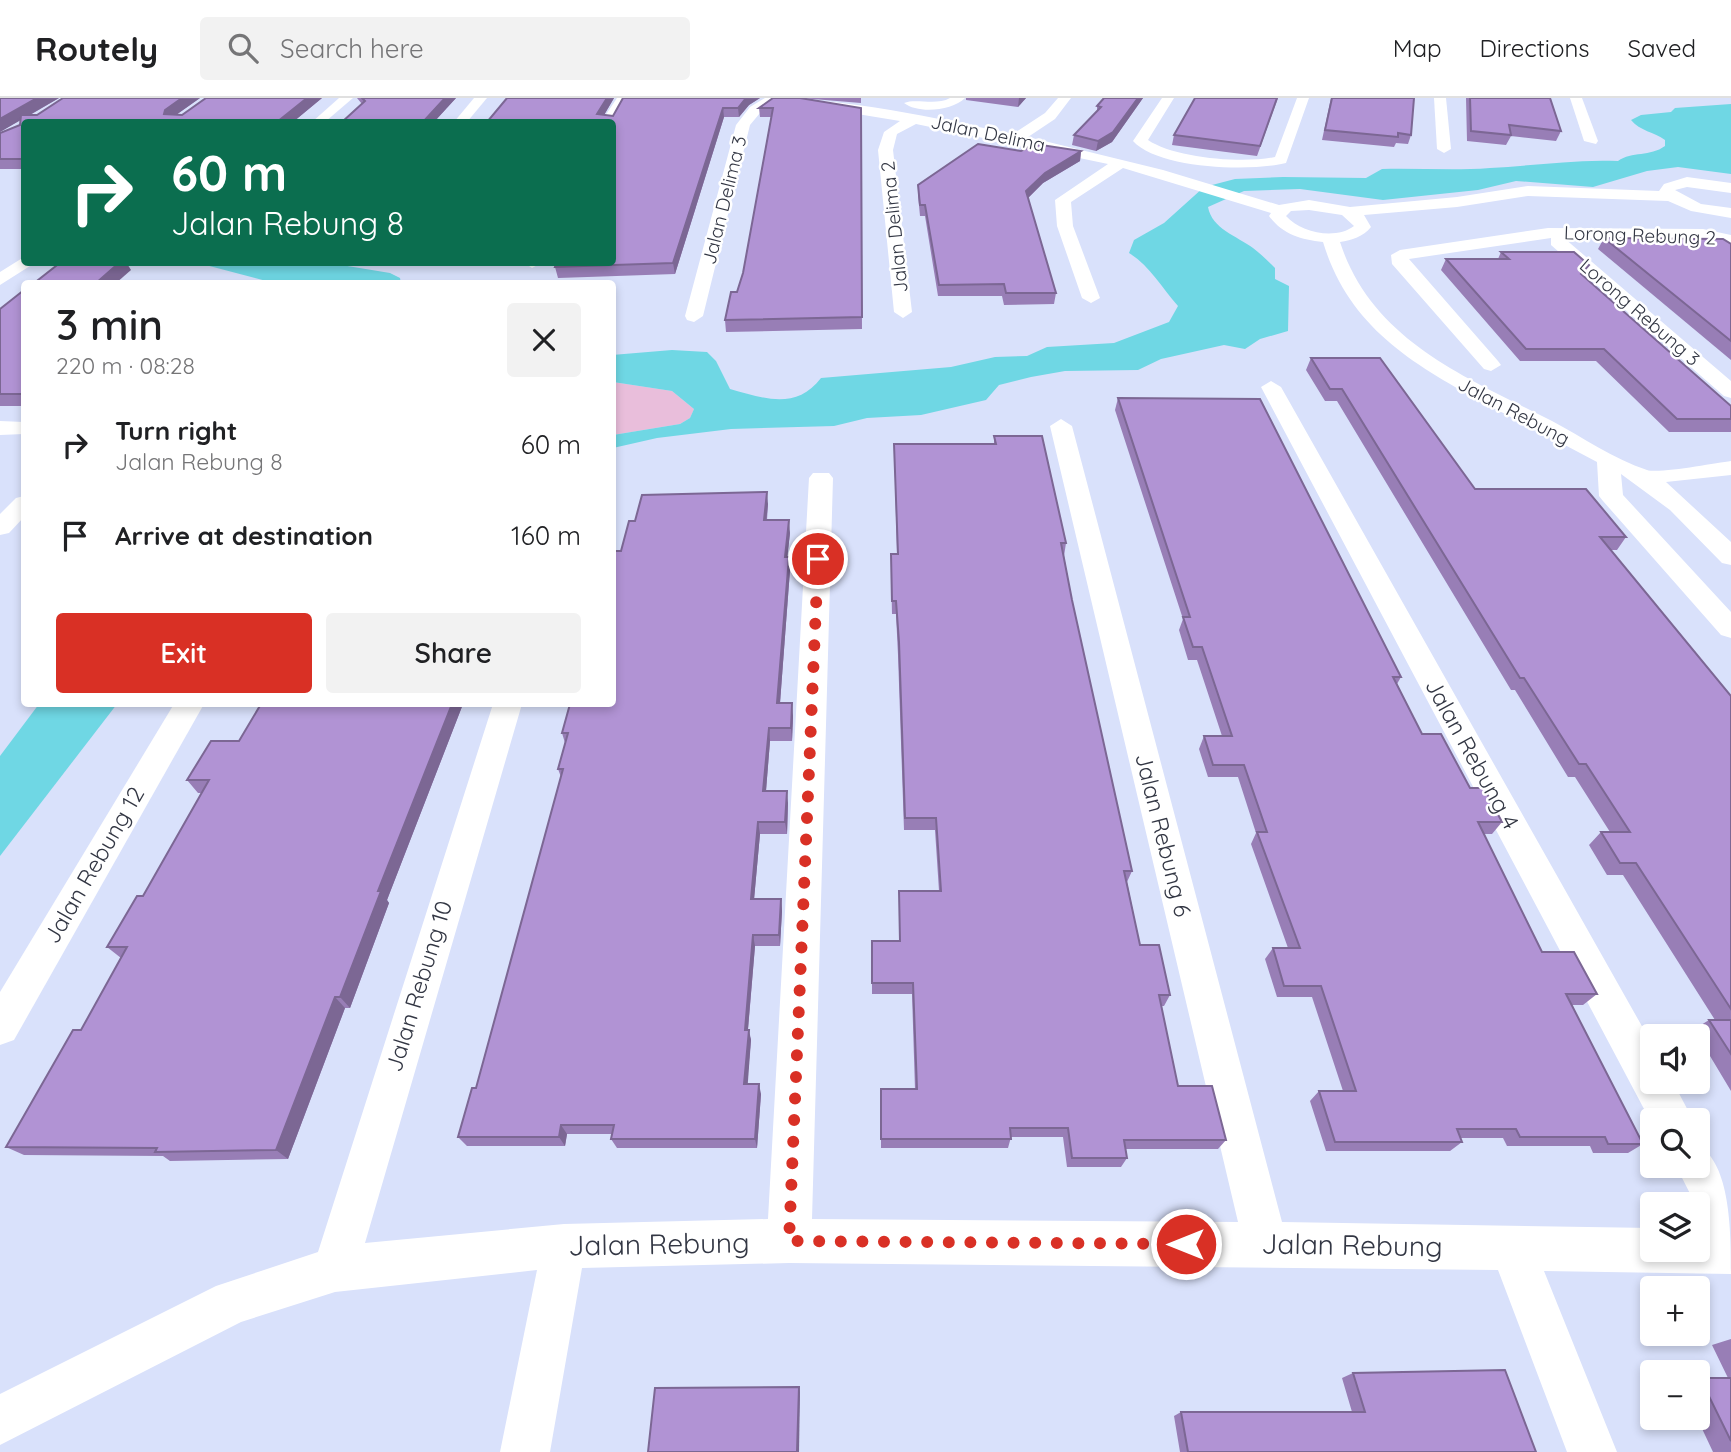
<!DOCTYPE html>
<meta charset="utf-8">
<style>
body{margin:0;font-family:Quicksand,sans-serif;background:#f2f2f2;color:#202124;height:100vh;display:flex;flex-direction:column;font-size:26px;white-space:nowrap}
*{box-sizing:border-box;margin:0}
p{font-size:23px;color:#757577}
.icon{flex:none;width:38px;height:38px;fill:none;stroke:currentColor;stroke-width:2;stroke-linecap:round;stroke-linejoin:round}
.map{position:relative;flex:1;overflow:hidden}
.sheet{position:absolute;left:21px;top:182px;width:595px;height:427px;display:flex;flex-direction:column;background:#fff;border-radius:7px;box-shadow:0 4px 10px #0003}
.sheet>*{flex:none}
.guide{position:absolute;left:21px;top:21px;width:595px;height:147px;border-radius:7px;box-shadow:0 4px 10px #0003;background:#0b6e4f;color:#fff;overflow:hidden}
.controls{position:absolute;left:1640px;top:926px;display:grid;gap:14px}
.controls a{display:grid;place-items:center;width:70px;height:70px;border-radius:7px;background:#fff;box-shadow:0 4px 10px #0003;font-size:35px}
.pin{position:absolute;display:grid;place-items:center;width:60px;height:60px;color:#fff;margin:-30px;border:4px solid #fff;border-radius:50%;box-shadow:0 2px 7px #0007}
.me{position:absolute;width:77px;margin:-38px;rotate:270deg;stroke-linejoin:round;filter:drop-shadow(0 0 5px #0008)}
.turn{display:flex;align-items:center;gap:24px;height:147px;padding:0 35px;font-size:32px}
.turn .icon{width:91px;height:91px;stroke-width:2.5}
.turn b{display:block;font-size:49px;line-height:60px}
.round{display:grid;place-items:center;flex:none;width:74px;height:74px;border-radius:7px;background:#f2f2f2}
.overview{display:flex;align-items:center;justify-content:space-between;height:119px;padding:0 35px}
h1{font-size:42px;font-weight:600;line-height:52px}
.primary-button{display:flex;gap:14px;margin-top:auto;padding:14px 35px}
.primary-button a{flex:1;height:80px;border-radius:7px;background:#d93025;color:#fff;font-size:28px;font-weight:600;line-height:80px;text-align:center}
.primary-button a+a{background:#f2f2f2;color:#202124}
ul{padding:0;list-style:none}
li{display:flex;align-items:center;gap:21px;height:91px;padding:0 35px}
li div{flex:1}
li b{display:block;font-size:26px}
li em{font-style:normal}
header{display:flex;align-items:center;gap:42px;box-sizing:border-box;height:98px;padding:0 35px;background:#fff;border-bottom:2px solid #e0e0e0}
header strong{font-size:33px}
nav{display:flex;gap:38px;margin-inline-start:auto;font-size:24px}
.search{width:490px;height:63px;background:#f2f2f2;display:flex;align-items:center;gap:18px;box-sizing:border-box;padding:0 24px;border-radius:7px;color:#757577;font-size:26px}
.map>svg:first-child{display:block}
</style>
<header>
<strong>Routely</strong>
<div class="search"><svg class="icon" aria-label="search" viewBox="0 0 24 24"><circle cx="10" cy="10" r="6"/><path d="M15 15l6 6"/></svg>Search here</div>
<nav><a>Map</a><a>Directions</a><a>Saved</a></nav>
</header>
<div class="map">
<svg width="1731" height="1354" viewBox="0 0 1731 1354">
<rect width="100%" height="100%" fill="#d9e1fb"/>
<polygon fill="#e9bedb" points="613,284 672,293 694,311 690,320 680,326 613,337"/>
<g fill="#6fd7e4">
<path d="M1731 6V76L1678 69 1647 73 1593 89 1516 83 1478 92 1383 102 1300 91 1244 93 1208 109C1212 131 1237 138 1253 150 1261 156 1268 163 1275 170V181L1289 188 1288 233 1260 241 1245 251 1224 247 1161 261 1138 272 1065 273 1031 279 999 287 986 302 921 317 867 320 834 328 731 331 657 340 613 350V337L680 326 690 320 694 311 672 293 613 284 612 257 672 252 707 254 716 263 730 291C763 300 796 313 821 280L951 269 995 259 1027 258 1047 249 1114 245 1169 224 1178 208C1162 190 1149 167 1129 155L1134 142 1164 125 1204 89 1212 87 1235 81 1283 79 1366 80 1382 71C1418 70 1454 73 1490 70 1533 68 1575 61 1618 63 1632 53 1650 59 1665 48V42C1654 34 1640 33 1631 22L1641 17 1671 14 1675 10Z"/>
<polygon points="198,165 323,164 390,175 400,180 401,185 274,185"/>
<polygon points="39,606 117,606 0,758 0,658"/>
</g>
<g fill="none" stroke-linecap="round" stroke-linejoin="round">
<g fill="#fff" fill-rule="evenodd">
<polygon points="339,0 353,0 325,24 312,24"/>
<polygon points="474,0 487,0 467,24 454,24"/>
<polygon points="617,0 629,0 612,26 601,24"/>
<path d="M765 0C850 0 932 20 1013 36L1045 15 1058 0H1071L1055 21 1028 39 1163 72 1279 107 1309 102 1350 109 1457 99 1528 88 1659 93 1664 86 1687 79 1731 85V95L1687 89 1675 92 1701 106 1731 110V120L1691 113 1668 103 1528 98 1457 109 1364 117 1371 129C1363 139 1352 142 1340 144 1372 243 1466 279 1552 323 1582 339 1614 361 1647 372 1659 376 1715 365 1731 363V377L1666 384 1731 444V467L1722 465 1670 412 1621 376 1623 397 1731 514V540L1721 537 1603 403 1599 398 1597 364C1561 345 1524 326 1488 307 1414 267 1349 230 1323 144 1301 142 1282 136 1269 118L1271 115 1123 70 1071 104 1073 128 1100 200 1091 205 1082 200 1057 128 1055 102 1108 66 916 26 897 36 893 52 912 214 903 220 894 214 878 52 884 34 900 23 778 3 760 15 750 27 703 218 694 224 687 222 685 218 736 27 750 9ZM1309 112 1342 117 1354 128C1336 142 1301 135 1286 118L1291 113Z"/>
<path d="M950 0H965C952 13 918 16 904 5 916 0 936 8 950 0Z"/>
<path d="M1162 0H1174L1148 42C1174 60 1244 66 1275 59L1297 0H1309L1286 65C1251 74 1158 71 1133 43Z"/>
<polygon points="1434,0 1446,0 1451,51 1444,55 1437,51"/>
<polygon points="1570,0 1582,0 1598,43 1596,46 1584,43"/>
<polygon points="1548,130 1703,131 1731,137 1731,147 1703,141 1564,140 1731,283 1731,300 1724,298 1551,147 1551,140 1409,161 1498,263 1501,267 1491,273 1484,271 1392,166 1391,157 1400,152"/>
<polygon points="24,159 24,164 32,164 30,168 0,187 0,174"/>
<polygon points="523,164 541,164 541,165 532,170"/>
<polygon points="1271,283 1281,289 1652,946 1652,984 1673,984 1693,1022 1652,1022 1652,1026 1261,289"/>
<path d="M1061 321 1072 328 1282 1124 1652 1130V1152H1698V1131H1708L1676 1068H1698V1047C1731 1066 1731 1135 1731 1176L1544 1173 1617 1354H1567L1498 1172 789 1165 582 1170 550 1354H500L537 1172 335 1194 241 1224 0 1347V1296L216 1188 318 1154 493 606H522L365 1145 564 1126 768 1121 809 380 813 375H829L833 380 812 1121 1238 1124 1050 328Z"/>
<polygon points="0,323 24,324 24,336 0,337"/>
<polygon points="24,398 24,419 9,435 0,437 0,416 16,400"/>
<polygon points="174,606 204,606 14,942 0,947 0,894"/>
</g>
</g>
<g fill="#987eb6">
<polygon points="0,0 59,0 30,17 37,17 63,0 200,0 177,16 182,17 322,0 293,24 24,24 24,71 0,71 0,35 20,27 20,22 0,34"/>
<polygon points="357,0 456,0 434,24 342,24 362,6"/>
<polygon points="507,0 614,0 604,17 613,18 623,0 760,0 749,7 739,19 724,19 675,176 558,180 555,169 612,164 612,24"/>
<polygon points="773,0 861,0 861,5 801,0 861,10 862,231 726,234 725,222 737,194 743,175 771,19 760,19 759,10"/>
<polygon points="966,0 1026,0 1018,9 966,2"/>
<polygon points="1104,0 1143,0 1112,44 1096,53 1072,47 1074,37 1097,13 1097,8"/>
<polygon points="1278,0 1257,58 1172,47 1174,37"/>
<polygon points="1331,0 1414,0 1411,37 1408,46 1396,45 1394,49 1322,42"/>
<polygon points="1466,0 1550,0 1561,33 1556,43 1511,38 1506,47 1467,43"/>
<polygon points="1021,53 1081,53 1080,63 1043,85 1028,100 1056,195 1054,206 1004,207 1002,198 938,198 925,118 920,118 918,97 918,87"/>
<polygon points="1604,140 1731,146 1731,262 1598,151"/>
<polygon points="1501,154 1583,178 1731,308 1731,334 1669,334 1596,263 1520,263 1441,172 1446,161 1498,161"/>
<polygon points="24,192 24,308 0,308 0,211"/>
<polygon points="1311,260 1475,391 1626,439 1617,452 1610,452 1731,598 1731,993 1698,938 1693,932 1709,922 1715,922 1623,777 1607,777 1589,747 1601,734 1610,734 1575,679 1568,679 1515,592 1511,592 1337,303 1325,303 1306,272"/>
<polygon points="1118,300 1401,579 1397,586 1422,636 1470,690 1502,724 1492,736 1484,736 1542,854 1597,896 1583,907 1571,907 1643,1046 1628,1055 1593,1055 1590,1048 1507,1048 1503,1040 1461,1040 1462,1044 1450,1053 1326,1053 1310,1003 1319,993 1343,993 1312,899 1277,899 1265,861 1273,850 1288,850 1251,746 1256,735 1238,679 1208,679 1199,651 1204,638 1222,638 1197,562 1188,562 1179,532 1183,521 1115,312"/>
<polygon points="994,338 1066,445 1064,458 1072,502 1132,773 1127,784 1140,847 1170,897 1164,908 1161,908 1178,988 1226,1042 1218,1051 1125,1051 1127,1060 1121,1069 1067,1069 1063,1039 1011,1039 1008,1050 881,1050 881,991 915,991 912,896 872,896 872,843 900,843 899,793 939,793 935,732 904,732 898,557 896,516 892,516 891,469 891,456 897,456 894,346 994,346"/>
<polygon points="768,406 767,422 790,435 787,459 790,472 780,605 793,618 792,643 770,643 766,693 788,705 787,736 760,736 754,801 781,801 782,813 780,848 755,848 748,932 751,942 747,986 761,996 757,1050 617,1050 611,1041 612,1036 567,1036 565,1048 467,1048 458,1039 476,990 561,679 558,671 565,645 562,635 621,453 635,423"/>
<polygon points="261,606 463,606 387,802 389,805 350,910 345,910 288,1061 170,1063 163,1058 24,1057 6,1049 81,932 121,860 107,849 143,798 202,695 198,695 187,682 239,643"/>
<polygon points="1731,1241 1731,1354 1713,1354 1697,1320 1698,1281 1728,1280 1712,1247"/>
<polygon points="1353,1275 1536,1354 1180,1354 1174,1318 1181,1314 1352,1314 1342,1280"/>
</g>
<g fill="#7c6794">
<polygon points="37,0 59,0 0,34 0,21"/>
<polygon points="182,0 200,0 169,22 164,16 165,12"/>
<polygon points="307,0 322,0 293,24 277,24"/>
<polygon points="445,0 456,0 434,24 423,24"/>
<polygon points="607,0 614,0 600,24 597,16"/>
<polygon points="746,0 760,0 749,7 739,19 738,10"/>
<polygon points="1019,0 1026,0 1018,9"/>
<polygon points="1138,0 1143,0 1112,44 1096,53 1098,43"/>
<polygon points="723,10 724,19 675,176 673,165"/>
<polygon points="1081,53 1080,63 1043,85 1025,103 1026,93 1045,75"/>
<polygon points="120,164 126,164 131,172 115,186 95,186"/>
<polygon points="767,394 768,406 765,435 764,422"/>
<polygon points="789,422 790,435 786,472 785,459"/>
<polygon points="789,459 790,472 779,618 777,605"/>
<polygon points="792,605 793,618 792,643 791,630"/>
<polygon points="452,606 463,606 387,802 389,805 350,910 340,899 378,793"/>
<polygon points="769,630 770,643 765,705 763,693"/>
<polygon points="787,693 788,705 787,736 785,724"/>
<polygon points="758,724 760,736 753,813 751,801"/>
<polygon points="781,801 782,813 780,848 779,837"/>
<polygon points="753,837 755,848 747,942 745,932"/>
<polygon points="335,899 345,910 288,1061 276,1052"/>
<polygon points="749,932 751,942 747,996 744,986"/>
<polygon points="759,986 761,996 757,1050 755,1041"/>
<polygon points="561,1027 567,1036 565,1048 559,1039"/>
<polygon points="799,1289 800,1294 799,1354 797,1354"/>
</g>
<g fill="#b193d4" stroke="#7c6794" stroke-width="2">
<polygon points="0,0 37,0 0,21"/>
<polygon points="63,0 182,0 165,12 164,16 182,17 206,0 307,0 277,24 24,24 24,61 0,61 0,35 20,27 21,17 37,17"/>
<polygon points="362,0 445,0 423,24 342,24 365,3"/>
<polygon points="507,0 607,0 597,16 613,18 623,0 746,0 738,10 723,10 673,165 555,169 557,164 612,164 612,24 487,24"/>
<polygon points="773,0 800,0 861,10 862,219 725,222 731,194 737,194 743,175 773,10 759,10"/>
<polygon points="1104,0 1138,0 1113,34 1098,43 1074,37 1101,9 1097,8"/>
<polygon points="1195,0 1277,0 1260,48 1174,37"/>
<polygon points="1332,0 1414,0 1411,37 1398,35 1398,39 1325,32"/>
<polygon points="1470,0 1550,0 1561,33 1509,27 1511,37 1471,33"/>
<polygon points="978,46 1021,53 1035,46 1081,53 1045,75 1026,93 1056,195 1006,195 1004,186 939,187 925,107 920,107 918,87"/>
<polygon points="1604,140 1723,141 1731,146 1731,243"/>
<polygon points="1501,154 1574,154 1589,167 1581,176 1731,308 1731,321 1677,321 1604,251 1526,251 1446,161 1509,161"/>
<polygon points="61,164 120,164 95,186 33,186"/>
<polygon points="24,192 24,296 0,296 0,211"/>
<polygon points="1311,260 1380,260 1475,391 1586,391 1626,439 1600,439 1731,598 1731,911 1636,765 1620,765 1601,734 1630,734 1586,666 1579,666 1524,580 1520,580 1342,291 1330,291"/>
<polygon points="1118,300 1260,301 1401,579 1393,579 1422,636 1441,636 1470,690 1484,690 1502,724 1478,724 1542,854 1574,854 1597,896 1566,896 1643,1046 1608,1046 1605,1039 1520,1039 1516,1031 1457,1031 1462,1044 1335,1044 1319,993 1356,993 1321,888 1284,888 1273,850 1300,850 1257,734 1267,734 1244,667 1213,667 1204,638 1232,638 1202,549 1193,549 1183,519 1190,519"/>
<polygon points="994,338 1042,338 1066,445 1061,445 1072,502 1132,773 1124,773 1140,847 1159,847 1170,897 1159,897 1178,988 1212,988 1226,1042 1124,1042 1127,1060 1072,1060 1068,1030 1010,1030 1011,1041 881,1041 881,991 917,991 913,885 872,885 872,843 900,843 899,793 941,793 936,720 905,720 899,544 896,503 892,503 891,456 898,456 894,346 996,346"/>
<polygon points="767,394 764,422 789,422 785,459 789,459 777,605 792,605 791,630 769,630 763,693 787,693 785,724 758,724 751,801 781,801 779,837 753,837 745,932 749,932 744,986 759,986 755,1041 611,1041 614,1027 561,1027 559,1039 458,1039 472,990 476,990 563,671 558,671 568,635 562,635 570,606 612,606 612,453 621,453 629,423 635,423 642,397"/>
<polygon points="261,606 452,606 378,793 381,793 340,899 335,899 276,1052 155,1054 157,1050 6,1049 73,932 81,932 127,849 107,849 137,798 143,798 209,682 187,682 211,643 239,643"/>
<polygon points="1709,922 1731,922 1731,956"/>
<polygon points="1505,1272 1536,1354 1188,1354 1181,1314 1365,1314 1353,1275"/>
<polygon points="1700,1280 1731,1280 1731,1343"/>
<polygon points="799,1289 797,1354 648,1354 655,1290"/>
</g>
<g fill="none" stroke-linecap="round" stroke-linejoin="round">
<polyline stroke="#d93025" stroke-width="12" stroke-dasharray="0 21.6" points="818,461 789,1143 1186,1146"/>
</g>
<g text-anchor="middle" stroke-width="5" stroke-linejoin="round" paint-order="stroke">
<g font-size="19" fill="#333744" stroke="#fff">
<text transform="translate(988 35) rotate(12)" y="7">Jalan Delima</text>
<text transform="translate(724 102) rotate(-76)" y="7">Jalan Delima 3</text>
<text transform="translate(894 129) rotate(-96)" y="7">Jalan Delima 2</text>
<text transform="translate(1640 137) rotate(2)" y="7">Lorong Rebung 2</text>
<text transform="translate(1640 214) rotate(41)" y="7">Lorong Rebung 3</text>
<text transform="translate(1514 313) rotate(28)" y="7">Jalan Rebung</text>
</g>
<g font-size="23" fill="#333744" stroke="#fff">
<text transform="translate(1472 656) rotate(61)" y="8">Jalan Rebung 4</text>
<text transform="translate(1163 737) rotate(76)" y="8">Jalan Rebung 6</text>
<text transform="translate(94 767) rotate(-60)" y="8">Jalan Rebung 12</text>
<text transform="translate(419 888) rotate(-73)" y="8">Jalan Rebung 10</text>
</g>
<g font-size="28" fill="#333744" stroke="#fff">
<text transform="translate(659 1146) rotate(-1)" y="10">Jalan Rebung</text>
<text transform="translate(1352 1147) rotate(1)" y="10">Jalan Rebung</text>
</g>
</g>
</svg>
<div class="controls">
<a><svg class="icon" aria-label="sound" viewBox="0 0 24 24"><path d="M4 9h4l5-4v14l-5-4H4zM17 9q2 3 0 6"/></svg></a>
<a><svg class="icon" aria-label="search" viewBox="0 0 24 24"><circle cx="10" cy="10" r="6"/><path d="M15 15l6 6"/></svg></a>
<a><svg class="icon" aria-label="layers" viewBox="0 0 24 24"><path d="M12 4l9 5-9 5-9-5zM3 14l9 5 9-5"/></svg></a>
<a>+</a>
<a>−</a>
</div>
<div class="pin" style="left:818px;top:461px;background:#d93025"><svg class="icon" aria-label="arrive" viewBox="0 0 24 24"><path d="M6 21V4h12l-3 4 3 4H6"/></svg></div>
<svg class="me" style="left:1186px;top:1146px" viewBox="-20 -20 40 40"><circle r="17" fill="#d93025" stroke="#fff" stroke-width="3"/><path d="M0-11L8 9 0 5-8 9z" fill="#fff"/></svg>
<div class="guide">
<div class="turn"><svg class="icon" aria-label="right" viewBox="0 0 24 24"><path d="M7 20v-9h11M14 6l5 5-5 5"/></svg><div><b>60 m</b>Jalan Rebung 8</div></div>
</div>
<section class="sheet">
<div class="overview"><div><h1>3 min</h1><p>220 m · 08:28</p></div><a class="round"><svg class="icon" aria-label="close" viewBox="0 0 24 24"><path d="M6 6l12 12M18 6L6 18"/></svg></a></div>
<ul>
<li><svg class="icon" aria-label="right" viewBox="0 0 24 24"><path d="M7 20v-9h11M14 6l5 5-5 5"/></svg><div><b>Turn right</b><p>Jalan Rebung 8</p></div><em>60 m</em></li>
<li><svg class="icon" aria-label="arrive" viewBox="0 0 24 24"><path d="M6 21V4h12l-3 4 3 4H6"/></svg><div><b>Arrive at destination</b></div><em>160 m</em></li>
</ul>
<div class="primary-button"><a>Exit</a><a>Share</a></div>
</section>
</div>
